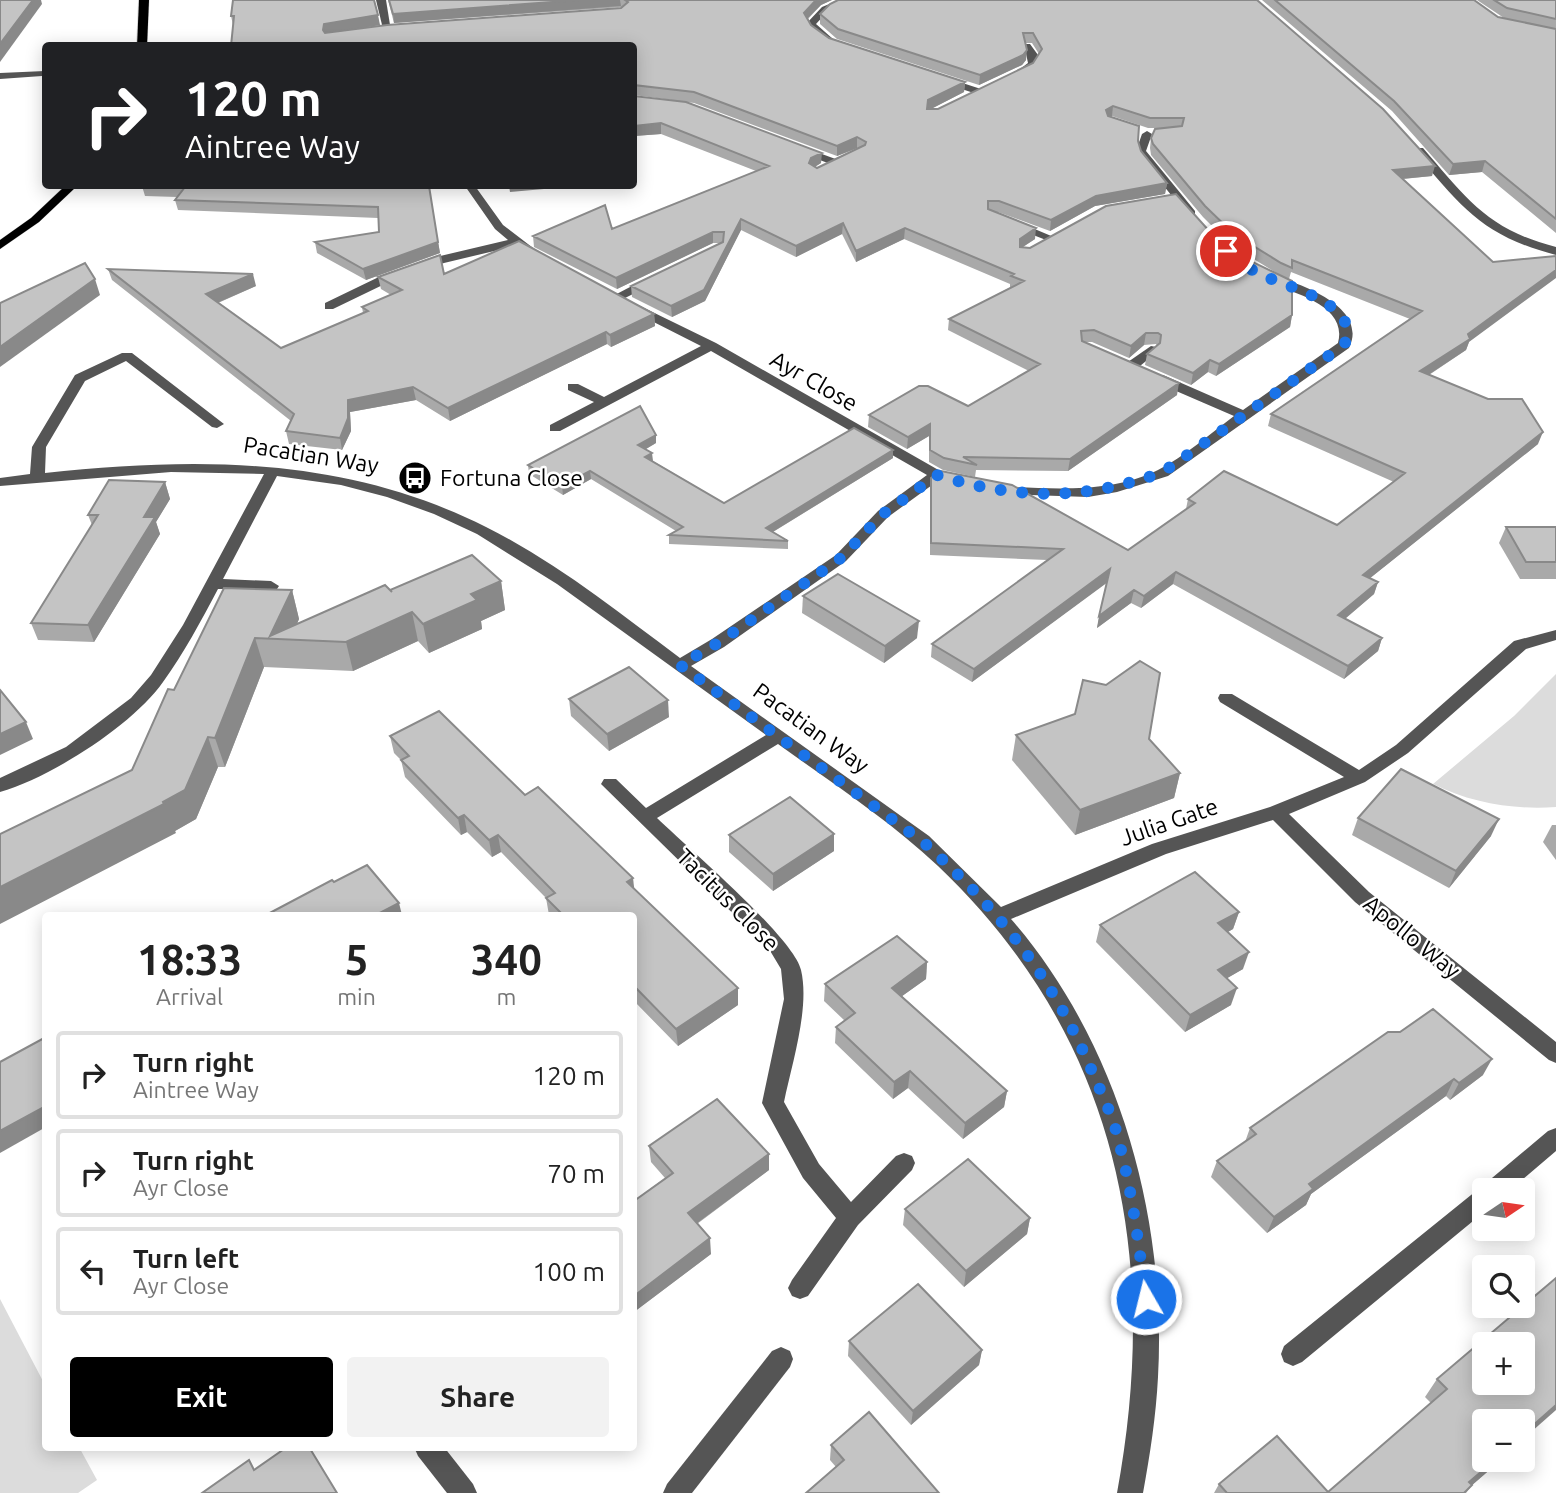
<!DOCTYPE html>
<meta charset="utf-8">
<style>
body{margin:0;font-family:Ubuntu,sans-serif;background:#f2f2f2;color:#222;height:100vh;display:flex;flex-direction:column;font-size:26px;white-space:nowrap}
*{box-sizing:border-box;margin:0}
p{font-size:23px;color:#767676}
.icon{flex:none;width:38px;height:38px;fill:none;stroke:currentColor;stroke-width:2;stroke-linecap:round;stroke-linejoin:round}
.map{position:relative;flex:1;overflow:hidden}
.sheet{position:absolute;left:42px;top:912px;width:595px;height:539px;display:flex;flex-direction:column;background:#fff;border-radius:7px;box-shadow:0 4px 18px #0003}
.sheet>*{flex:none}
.guide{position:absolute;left:42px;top:42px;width:595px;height:147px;border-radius:7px;box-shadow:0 4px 18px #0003;background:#202124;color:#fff;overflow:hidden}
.needle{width:46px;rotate:77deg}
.controls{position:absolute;left:1472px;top:1178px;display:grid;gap:14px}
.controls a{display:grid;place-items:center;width:63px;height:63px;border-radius:7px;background:#fff;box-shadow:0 4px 18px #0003;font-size:35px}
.pin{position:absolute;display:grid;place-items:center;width:60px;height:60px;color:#fff;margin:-30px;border:4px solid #fff;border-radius:50%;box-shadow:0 2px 7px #0007}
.me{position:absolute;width:77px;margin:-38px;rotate:352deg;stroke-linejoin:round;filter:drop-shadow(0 0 5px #0008)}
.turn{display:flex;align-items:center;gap:24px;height:147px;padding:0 28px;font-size:32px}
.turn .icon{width:91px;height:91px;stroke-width:2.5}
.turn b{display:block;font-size:49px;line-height:60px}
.eta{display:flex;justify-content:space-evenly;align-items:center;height:119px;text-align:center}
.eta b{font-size:42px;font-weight:700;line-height:49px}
.action{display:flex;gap:14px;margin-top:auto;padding:14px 28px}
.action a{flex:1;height:80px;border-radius:7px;background:#000;color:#fff;font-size:28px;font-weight:700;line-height:80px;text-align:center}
.action a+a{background:#f2f2f2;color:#222}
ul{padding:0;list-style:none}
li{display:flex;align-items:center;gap:21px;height:88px;margin:0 14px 10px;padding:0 14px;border:4px solid #e0e0e0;border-radius:7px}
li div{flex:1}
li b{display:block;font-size:26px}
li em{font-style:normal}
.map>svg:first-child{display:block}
</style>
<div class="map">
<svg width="1556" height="1493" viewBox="0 0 1556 1493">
<rect width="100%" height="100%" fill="#fff"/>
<g fill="#dcdcdc">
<path d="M1556 674V807C1514 810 1471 803 1433 784L1514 716Z"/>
<polygon points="0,1299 45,1385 46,1447 79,1447 97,1480 78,1493 0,1493"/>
</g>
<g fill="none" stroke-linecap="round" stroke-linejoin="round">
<defs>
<g id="major">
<polygon points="139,0 149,0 147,46 137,46"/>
<polygon points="65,186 77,186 39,222 0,249 0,240 31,218"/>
</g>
</defs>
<use href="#major" stroke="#dbdbdb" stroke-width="1"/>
<g fill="#555" fill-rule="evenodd">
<polygon points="376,0 386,0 391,31 383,29"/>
<polygon points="839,0 852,0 828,11 816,24 833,39 825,41 806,24 822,7"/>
<polygon points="1024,44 1030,44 1038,55 1038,64 1018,79 1012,79 1012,75 1028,63"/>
<polygon points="45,71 46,75 42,76 0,79 0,73"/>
<polygon points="944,77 984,90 985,92 980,95 940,82 939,80"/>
<polygon points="1147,131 1152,134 1146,151 1195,211 1195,215 1187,215 1136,151 1142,134"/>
<polygon points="800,146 841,161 842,163 833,165 796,151 795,149"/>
<path d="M1415 148H1423C1466 198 1488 230 1556 247V255C1483 236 1462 208 1415 152Z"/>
<polygon points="465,186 475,186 503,225 537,251 537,257 529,257 515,246 444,263 393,280 333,309 325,309 325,303 385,274 436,257 508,240 495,229"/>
<polygon points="1010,222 1018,222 1056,238 1046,240 1010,226"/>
<polygon points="653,275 659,279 657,282 619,301 611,301 609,298"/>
<path d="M1271 275C1301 284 1369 307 1349 348L1168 476 1117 492 1088 497 998 494 996 491 1003 487C1055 488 1110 494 1158 470 1185 456 1210 434 1234 416L1153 381V375H1163L1243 410 1338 343C1348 305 1294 293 1267 282L1265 279Z"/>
<path d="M632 302 716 343 942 472 966 482 959 486 939 480 888 517 846 561 724 647 691 666 929 836 1001 907 1152 844 1270 807 1344 777 1220 702 1218 698 1220 694H1232L1359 770 1396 745 1514 641 1556 630V640L1526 649 1408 753 1365 782 1289 814 1369 892 1556 1042V1063L1549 1060 1355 902 1273 820 1166 854 1011 919C1118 1042 1167 1216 1158 1377 1156 1416 1150 1455 1143 1493H1117C1161 1255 1118 1037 938 866 889 820 832 783 778 744L657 818C686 846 794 938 801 970 810 1008 792 1063 784 1102L819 1164 851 1202 896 1156 904 1153 912 1156 915 1163 912 1170 858 1225 808 1296 800 1299 792 1296 788 1288 792 1280 836 1218 803 1178 762 1103 784 999 781 969 769 949 601 784 604 779H616L646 808 766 735 557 584 477 534 434 514 387 497 341 485 277 476 223 579 271 581 279 586 277 589H218C201 621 184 653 163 682 133 725 50 778 0 792V778L66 747 131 698 151 675 183 625 264 474 171 472 0 486V478L30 474 32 447 75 375 122 353H132L224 424 217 428 212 427 126 361 85 381 46 447 45 473C199 457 344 456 486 527 556 562 618 612 680 658L712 639 836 555 878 511 927 475 711 351 560 431H550V425L594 402 568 390V384H578L604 397 701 346 628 309 626 306Z"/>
<polygon points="1151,346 1156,347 1156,353 1135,370 1125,370 1125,364"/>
<polygon points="1556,1128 1556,1151 1510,1190 1484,1190 1484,1212 1302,1362 1293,1366 1284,1362 1281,1354 1284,1346 1476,1191 1484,1188 1486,1183 1548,1131"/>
<polygon points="781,1347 790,1351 793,1359 790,1367 692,1493 663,1493 667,1484 772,1351"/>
<polygon points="414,1447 444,1447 473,1484 477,1493 447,1493 418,1456"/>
</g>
<use href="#major" fill="#000" fill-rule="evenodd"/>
</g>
<g fill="#a9a9a9">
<polygon points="388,0 832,0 821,5 808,19 811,25 829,38 965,82 964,92 931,109 938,109 1033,63 1039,54 1032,43 1025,43 1026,60 1022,65 979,85 837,39 820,24 820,14 1257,0 1432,176 1403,179 1469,342 1466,350 1429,375 1538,444 1370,578 1378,582 1374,594 1345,619 1382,638 1378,651 1344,679 1173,584 1141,608 1131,603 1097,628 1107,582 972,682 931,657 932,644 1047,560 930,555 930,490 931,478 1128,550 1186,509 1188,499 1337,525 1394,482 1268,426 1271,414 1410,319 1291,272 1289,279 1278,274 1231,245 1203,217 1151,155 1150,148 1151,138 1163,128 1148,128 1112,116 1111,117 1138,141 1141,151 1167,183 1165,194 1095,206 1050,231 998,212 995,212 1035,239 1023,247 1030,248 1211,233 1292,315 1290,327 1216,376 1208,372 1191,385 1145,365 1147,354 1157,346 1156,344 1144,345 1129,358 1092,342 1084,342 1177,395 1068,471 976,470 975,477 943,470 929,462 929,436 907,449 868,427 869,415 968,406 1029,371 948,330 949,319 1011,287 1010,287 1010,284 904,239 856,262 842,234 796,257 741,230 705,301 672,317 632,297 631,286 721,243 713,243 617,289 534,247 533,236 612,229 756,171 661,134 634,136 634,96 821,163 815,167 817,168 858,148 837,156 694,103 634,95 233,25 231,16 380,25 348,30 621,8 622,7 394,23"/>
<polygon points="1262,0 1474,0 1498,17 1556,29 1556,233 1482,172 1449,175 1392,111"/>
<polygon points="1477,0 1556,0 1556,29 1504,18"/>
<polygon points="142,186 429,186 440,253 366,280 317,253 315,242 379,232 378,218 178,210 175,200 177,197 145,196"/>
<polygon points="108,269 256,286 218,303 281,348 363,313 362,307 391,295 381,289 378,277 444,274 654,314 655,326 611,347 607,344 450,421 416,400 350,412 351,431 342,450 289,444 286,431 291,421 112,280"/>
<polygon points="656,443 646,449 653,461 724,503 893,450 893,458 773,532 788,541 788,549 669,544 669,535 676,531 591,479 563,495 529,474 528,465"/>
<polygon points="165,482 170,499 156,522 160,534 94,642 38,640 31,623 92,525 88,515"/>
<polygon points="1506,527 1556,527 1556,579 1520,579 1499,543"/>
<polygon points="501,581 505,610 481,621 482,629 429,653 418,641 353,671 264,667 225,767 218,767 196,819 175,831 176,833 132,770 174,690 292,590 299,619 297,624 390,590"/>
<polygon points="803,596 917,638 884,663 802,613"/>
<polygon points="569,699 669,717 609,751 571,716"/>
<polygon points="1016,735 1149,739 1180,773 1174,798 1075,835 1012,760"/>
<polygon points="390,736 525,795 634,889 738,1005 678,1046 634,1001 634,915 549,915 546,898 501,852 492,857 467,832 461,835 405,777 401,760 394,753"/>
<polygon points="1358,818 1491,836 1449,888 1352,835"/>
<polygon points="1552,825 1556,825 1556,860 1543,842"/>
<polygon points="729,835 834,851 773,891 729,852"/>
<polygon points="1239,912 1233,929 1228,932 1243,969 1227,978 1231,1005 1185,1032 1096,942 1100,925"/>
<polygon points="927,962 926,979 902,996 1007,1091 1004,1107 963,1139 908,1088 893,1099 835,1043 836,1027 845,1021 824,1001 825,984"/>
<polygon points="1388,1032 1483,1075 1450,1100 1446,1096 1311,1194 1306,1205 1267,1233 1211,1177 1217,1161 1245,1142 1250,1128"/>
<polygon points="649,1146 769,1170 697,1224 711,1254 634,1312 634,1201 665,1178 651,1162"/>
<polygon points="905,1209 1030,1218 1027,1234 964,1287 903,1225"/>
<polygon points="1556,1278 1484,1460 1501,1460 1472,1485 1466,1493 1214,1493 1219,1484 1328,1492 1431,1403 1425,1397 1437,1379"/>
<polygon points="849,1341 982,1350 979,1365 911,1425 848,1356"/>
<polygon points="831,1445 939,1493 836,1467 830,1460"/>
</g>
<g fill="#898989">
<polygon points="33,0 41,0 42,4 0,62 0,44"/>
<polygon points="579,0 620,0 621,6 394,23 393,14"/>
<polygon points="816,0 832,0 821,5 804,22 804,13"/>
<polygon points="378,15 380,25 326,34 323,30 324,24"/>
<polygon points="1027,50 1026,60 1022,65 979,85 980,75"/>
<polygon points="965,82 964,92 927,111 928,100"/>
<polygon points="1113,106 1112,116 1104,120 1106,110"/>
<polygon points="661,123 661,134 634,136 634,126"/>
<polygon points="857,137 857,148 837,156 837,146"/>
<polygon points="822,153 821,163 811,169 809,163 811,158"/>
<polygon points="1485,161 1482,172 1449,175 1453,164"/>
<polygon points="1435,166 1432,176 1390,180 1393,170"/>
<polygon points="1167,183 1165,194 1095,206 1050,231 1051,220 1096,196"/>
<polygon points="509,186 578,186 510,192"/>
<polygon points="741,219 741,230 705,301 672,317 671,306 704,290"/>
<polygon points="843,223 842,234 796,257 796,246"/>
<polygon points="905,228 904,239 856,262 856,251"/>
<polygon points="1036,228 1035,239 1018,250 1020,239"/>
<polygon points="713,232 713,243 617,289 616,278"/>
<polygon points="438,242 440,253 366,280 363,269"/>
<polygon points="1556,270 1556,278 1469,342 1466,350 1416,383 1420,371 1468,334"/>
<polygon points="253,274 256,286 210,306 206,294"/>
<polygon points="95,279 100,295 0,367 0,347"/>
<polygon points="654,314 655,326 611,347 610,335"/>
<polygon points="1292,315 1290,327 1216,376 1219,364"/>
<polygon points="606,332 607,344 450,421 448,408"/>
<polygon points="1146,333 1144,345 1129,358 1131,346"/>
<polygon points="1210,360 1208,372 1191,385 1193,373"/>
<polygon points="1179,383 1177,395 1068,471 1070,459"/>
<polygon points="413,387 416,400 350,412 351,431 342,450 340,438 348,400"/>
<polygon points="930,424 929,436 907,449 908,437"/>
<polygon points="1543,432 1538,444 1359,587 1363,575"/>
<polygon points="656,435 656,443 639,453 638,445"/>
<polygon points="893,450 893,458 766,536 766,528"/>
<polygon points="652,453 653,461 645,457"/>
<polygon points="590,471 591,479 563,495 562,486"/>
<polygon points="165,482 170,499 156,522 160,534 94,642 88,625 144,517"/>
<polygon points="1110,569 1108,582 972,682 974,669"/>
<polygon points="1176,572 1173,584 1141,608 1144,596"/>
<polygon points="501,581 505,610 481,621 482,629 429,653 423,624 471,594"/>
<polygon points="1378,582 1374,594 1334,628 1338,615"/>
<polygon points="292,590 299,619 290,640 270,636"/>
<polygon points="1134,590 1131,603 1097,628 1099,616"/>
<polygon points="412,612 418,641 353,671 346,642"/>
<polygon points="919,621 917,638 884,663 885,646"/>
<polygon points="255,638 264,667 225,767 215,738"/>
<polygon points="1382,638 1378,651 1344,679 1348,666"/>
<polygon points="668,700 669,717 609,751 607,734"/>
<polygon points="26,722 33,739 0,755 0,734"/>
<polygon points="208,737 218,767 196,819 175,831 176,833 0,924 0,887 163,802"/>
<polygon points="1180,773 1174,798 1075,835 1080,810"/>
<polygon points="464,815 467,832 461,835 458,818"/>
<polygon points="1499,819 1491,836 1449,888 1456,871"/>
<polygon points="834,834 834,851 773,891 773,874"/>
<polygon points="498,835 501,852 492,857 489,840"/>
<polygon points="633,878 635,895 627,882"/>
<polygon points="399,903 402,915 376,915"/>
<polygon points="1239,912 1233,929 1213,940 1218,923"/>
<polygon points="1249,952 1243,969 1212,987 1218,970"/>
<polygon points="927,962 926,979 891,1004 892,988"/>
<polygon points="738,988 738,1005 678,1046 676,1029"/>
<polygon points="1237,988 1231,1005 1185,1032 1190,1015"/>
<polygon points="1492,1059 1483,1075 1450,1100 1459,1083"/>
<polygon points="910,1071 908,1088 893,1099 894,1082"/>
<polygon points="1454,1079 1446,1096 1311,1194 1306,1205 1267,1233 1274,1217 1309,1184"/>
<polygon points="1007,1091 1004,1107 963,1139 965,1123"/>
<polygon points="46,1106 46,1127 0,1153 0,1131"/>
<polygon points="769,1154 769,1170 689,1229 688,1213"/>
<polygon points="1030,1218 1027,1234 964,1287 966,1271"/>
<polygon points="710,1238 711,1254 634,1312 634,1296"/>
<polygon points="982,1350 979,1365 911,1425 913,1411"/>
<polygon points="1556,1405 1556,1410 1522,1440 1522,1435"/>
<polygon points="1495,1460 1501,1460 1463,1493 1469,1482"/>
</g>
<g fill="#c4c4c4" stroke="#898989" stroke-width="2" fill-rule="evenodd">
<polygon points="0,0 33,0 0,44"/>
<polygon points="233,0 374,0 378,15 324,24 323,30 325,33 387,25 621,8 628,2 625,0 816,0 804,13 811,25 829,38 965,82 928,100 927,109 938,109 1033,63 1042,49 1033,33 1023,33 1027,50 1023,55 980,75 838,29 820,14 830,4 838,0 1257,0 1383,109 1435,166 1393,170 1493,262 1556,256 1556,270 1468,334 1470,339 1420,371 1488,399 1522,399 1543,432 1363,575 1378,582 1338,615 1382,638 1348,666 1176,572 1144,596 1134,590 1099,616 1110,569 974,669 932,644 1063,549 931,543 931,478 941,471 1012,485 1128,550 1195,503 1188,499 1224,471 1337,525 1405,473 1271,414 1422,311 1292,260 1292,268 1281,263 1234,234 1205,206 1153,144 1151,138 1155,129 1182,126 1184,118 1150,118 1113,106 1106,110 1108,116 1139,126 1138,141 1141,151 1167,183 1096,196 1051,220 999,201 988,201 988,209 1036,228 1020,239 1020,247 1030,248 1106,206 1176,194 1211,233 1236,254 1292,281 1292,315 1219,364 1210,360 1193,373 1147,354 1160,343 1161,335 1158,333 1146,333 1131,346 1094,330 1081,331 1082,341 1179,383 1070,459 963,457 977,465 944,458 930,450 930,424 908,437 869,415 919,386 928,386 968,406 1040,364 949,319 1024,281 1011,276 1014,274 905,228 856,251 843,223 796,246 741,219 704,290 671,306 631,286 723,242 724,232 713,232 616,278 533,236 605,205 612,229 769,166 661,123 634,126 634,96 686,102 822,153 811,158 809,163 817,168 865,145 866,142 857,137 837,146 694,92 634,85 634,46 231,46 234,16 231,16"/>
<polygon points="389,0 579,0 393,14"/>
<polygon points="1275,0 1474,0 1498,17 1556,29 1556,219 1485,161 1453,164 1394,101"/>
<polygon points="1494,0 1556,0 1556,19 1507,8"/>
<polygon points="156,186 429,186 438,242 363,269 315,242 379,232 378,207 175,200 185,187"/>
<polygon points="519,241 654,314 610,335 606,332 448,408 413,387 348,400 348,418 340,438 286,431 294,414 108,269 253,274 206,294 281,348 368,311 362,307 402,290 378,277 440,255 444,274"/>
<polygon points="85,263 95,279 0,347 0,303"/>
<polygon points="640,406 656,435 638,445 652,453 645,457 724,503 854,428 893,450 766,528 788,541 669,535 683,527 590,471 562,486 528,465"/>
<polygon points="109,480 165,482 144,517 155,517 88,625 31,623 98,515 88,515"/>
<polygon points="1506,527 1556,527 1556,562 1526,562"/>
<polygon points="472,555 501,581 471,594 477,600 423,624 412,612 346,642 255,638 215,738 208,737 185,790 163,802 164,804 0,887 0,834 132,770 168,689 174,690 224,588 292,590 270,636 385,585 392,592 390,590"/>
<polygon points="838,574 919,621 885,646 803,596"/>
<polygon points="1140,661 1160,673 1149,739 1180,773 1080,810 1016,735 1075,714 1083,680 1106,685"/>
<polygon points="629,667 668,700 607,734 569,699"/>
<polygon points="0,690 26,722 0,734"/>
<polygon points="439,711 525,795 538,787 633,878 627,882 738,988 676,1029 634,986 634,915 563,915 546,898 555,893 498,835 489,840 464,815 458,818 401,760 409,756 390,736"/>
<polygon points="1401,769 1499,819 1456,871 1358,818"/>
<polygon points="790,797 834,834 773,874 729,835"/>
<polygon points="367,865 399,903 376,915 266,915 332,880 334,882"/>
<polygon points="1195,872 1239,912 1218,923 1249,952 1218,970 1237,988 1190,1015 1100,925"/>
<polygon points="897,936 927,962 892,988 1007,1091 965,1123 910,1071 894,1082 836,1027 855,1013 825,984"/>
<polygon points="1433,1009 1492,1059 1459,1083 1454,1079 1309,1184 1313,1189 1274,1217 1217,1161 1256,1134 1250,1128 1388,1032 1400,1032"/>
<polygon points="46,1037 46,1106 0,1131 0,1062"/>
<polygon points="717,1099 769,1154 688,1213 710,1238 634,1296 634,1201 673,1173 649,1146"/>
<polygon points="968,1159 1030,1218 966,1271 905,1209"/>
<path d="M1556 1278V1405L1522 1435V1421H1484V1460H1495L1469 1482 1472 1485 1464 1493H1227L1219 1484 1277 1436 1328 1492 1447 1389 1437 1379ZM1484 1344H1522V1382H1484Z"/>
<polygon points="918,1284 982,1350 913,1411 849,1341"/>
<polygon points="869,1412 939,1493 806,1493 844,1460 831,1445"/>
<polygon points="287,1447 309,1447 337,1493 202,1493 249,1460 254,1470"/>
</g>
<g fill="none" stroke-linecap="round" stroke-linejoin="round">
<path stroke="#1a73e8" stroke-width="12" stroke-dasharray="0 21.6" d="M1146 1299C1139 1248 1133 1196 1120 1146 1115 1122 1104 1098 1094 1076 1054 979 1000 910 922 841L680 665 718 643 841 558 883 514 937 475C1018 500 1083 501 1163 472L1344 345C1365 304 1282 286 1258 273 1246 267 1236 259 1226 251"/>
</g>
<defs>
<symbol id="bus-disc" viewBox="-11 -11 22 22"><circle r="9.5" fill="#000" stroke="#fff"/><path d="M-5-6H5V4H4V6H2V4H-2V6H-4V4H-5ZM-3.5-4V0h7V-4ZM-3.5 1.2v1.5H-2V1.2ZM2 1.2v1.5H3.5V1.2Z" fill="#fff"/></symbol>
</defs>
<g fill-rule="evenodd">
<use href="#bus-disc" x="396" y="459" width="38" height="38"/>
</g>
<g text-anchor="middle" stroke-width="5" stroke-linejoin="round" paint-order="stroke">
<g font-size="23" fill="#000" stroke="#fff">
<text transform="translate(814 381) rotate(30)" y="8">Ayr Close</text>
<text transform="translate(311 455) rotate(9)" y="8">Pacatian Way</text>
<text transform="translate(811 728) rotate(36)" y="8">Pacatian Way</text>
<text transform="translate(1169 822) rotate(-19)" y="8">Julia Gate</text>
<text transform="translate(728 900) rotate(45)" y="8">Tacitus Close</text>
<text transform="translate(1412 937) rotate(39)" y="8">Apollo Way</text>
</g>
<g font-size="23" fill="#000" stroke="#fff" text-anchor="start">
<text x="440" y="486">Fortuna Close</text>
</g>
</g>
</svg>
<div class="controls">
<a><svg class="needle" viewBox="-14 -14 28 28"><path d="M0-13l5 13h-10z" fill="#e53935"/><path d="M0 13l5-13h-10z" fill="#767676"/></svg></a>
<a><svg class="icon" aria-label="search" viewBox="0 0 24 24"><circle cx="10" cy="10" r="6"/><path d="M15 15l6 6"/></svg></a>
<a>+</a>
<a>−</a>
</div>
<div class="pin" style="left:1226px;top:251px;background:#d93025"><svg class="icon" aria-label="arrive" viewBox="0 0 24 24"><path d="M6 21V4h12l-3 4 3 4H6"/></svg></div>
<svg class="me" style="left:1146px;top:1299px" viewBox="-20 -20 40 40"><circle r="17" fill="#1a73e8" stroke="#fff" stroke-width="3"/><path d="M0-11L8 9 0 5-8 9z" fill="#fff"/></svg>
<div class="guide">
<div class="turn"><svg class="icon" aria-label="right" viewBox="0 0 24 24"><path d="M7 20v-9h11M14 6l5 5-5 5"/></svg><div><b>120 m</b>Aintree Way</div></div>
</div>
<section class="sheet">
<div class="eta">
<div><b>18:33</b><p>Arrival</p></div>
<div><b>5</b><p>min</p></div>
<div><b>340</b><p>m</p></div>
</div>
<ul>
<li><svg class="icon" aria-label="right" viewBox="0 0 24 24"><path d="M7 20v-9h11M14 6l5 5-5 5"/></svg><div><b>Turn right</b><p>Aintree Way</p></div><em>120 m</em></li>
<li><svg class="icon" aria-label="right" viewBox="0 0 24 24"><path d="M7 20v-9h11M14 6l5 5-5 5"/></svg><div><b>Turn right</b><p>Ayr Close</p></div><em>70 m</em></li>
<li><svg class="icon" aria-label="left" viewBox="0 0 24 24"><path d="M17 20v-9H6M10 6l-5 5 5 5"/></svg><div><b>Turn left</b><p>Ayr Close</p></div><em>100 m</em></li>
</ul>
<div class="action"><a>Exit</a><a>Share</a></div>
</section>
</div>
